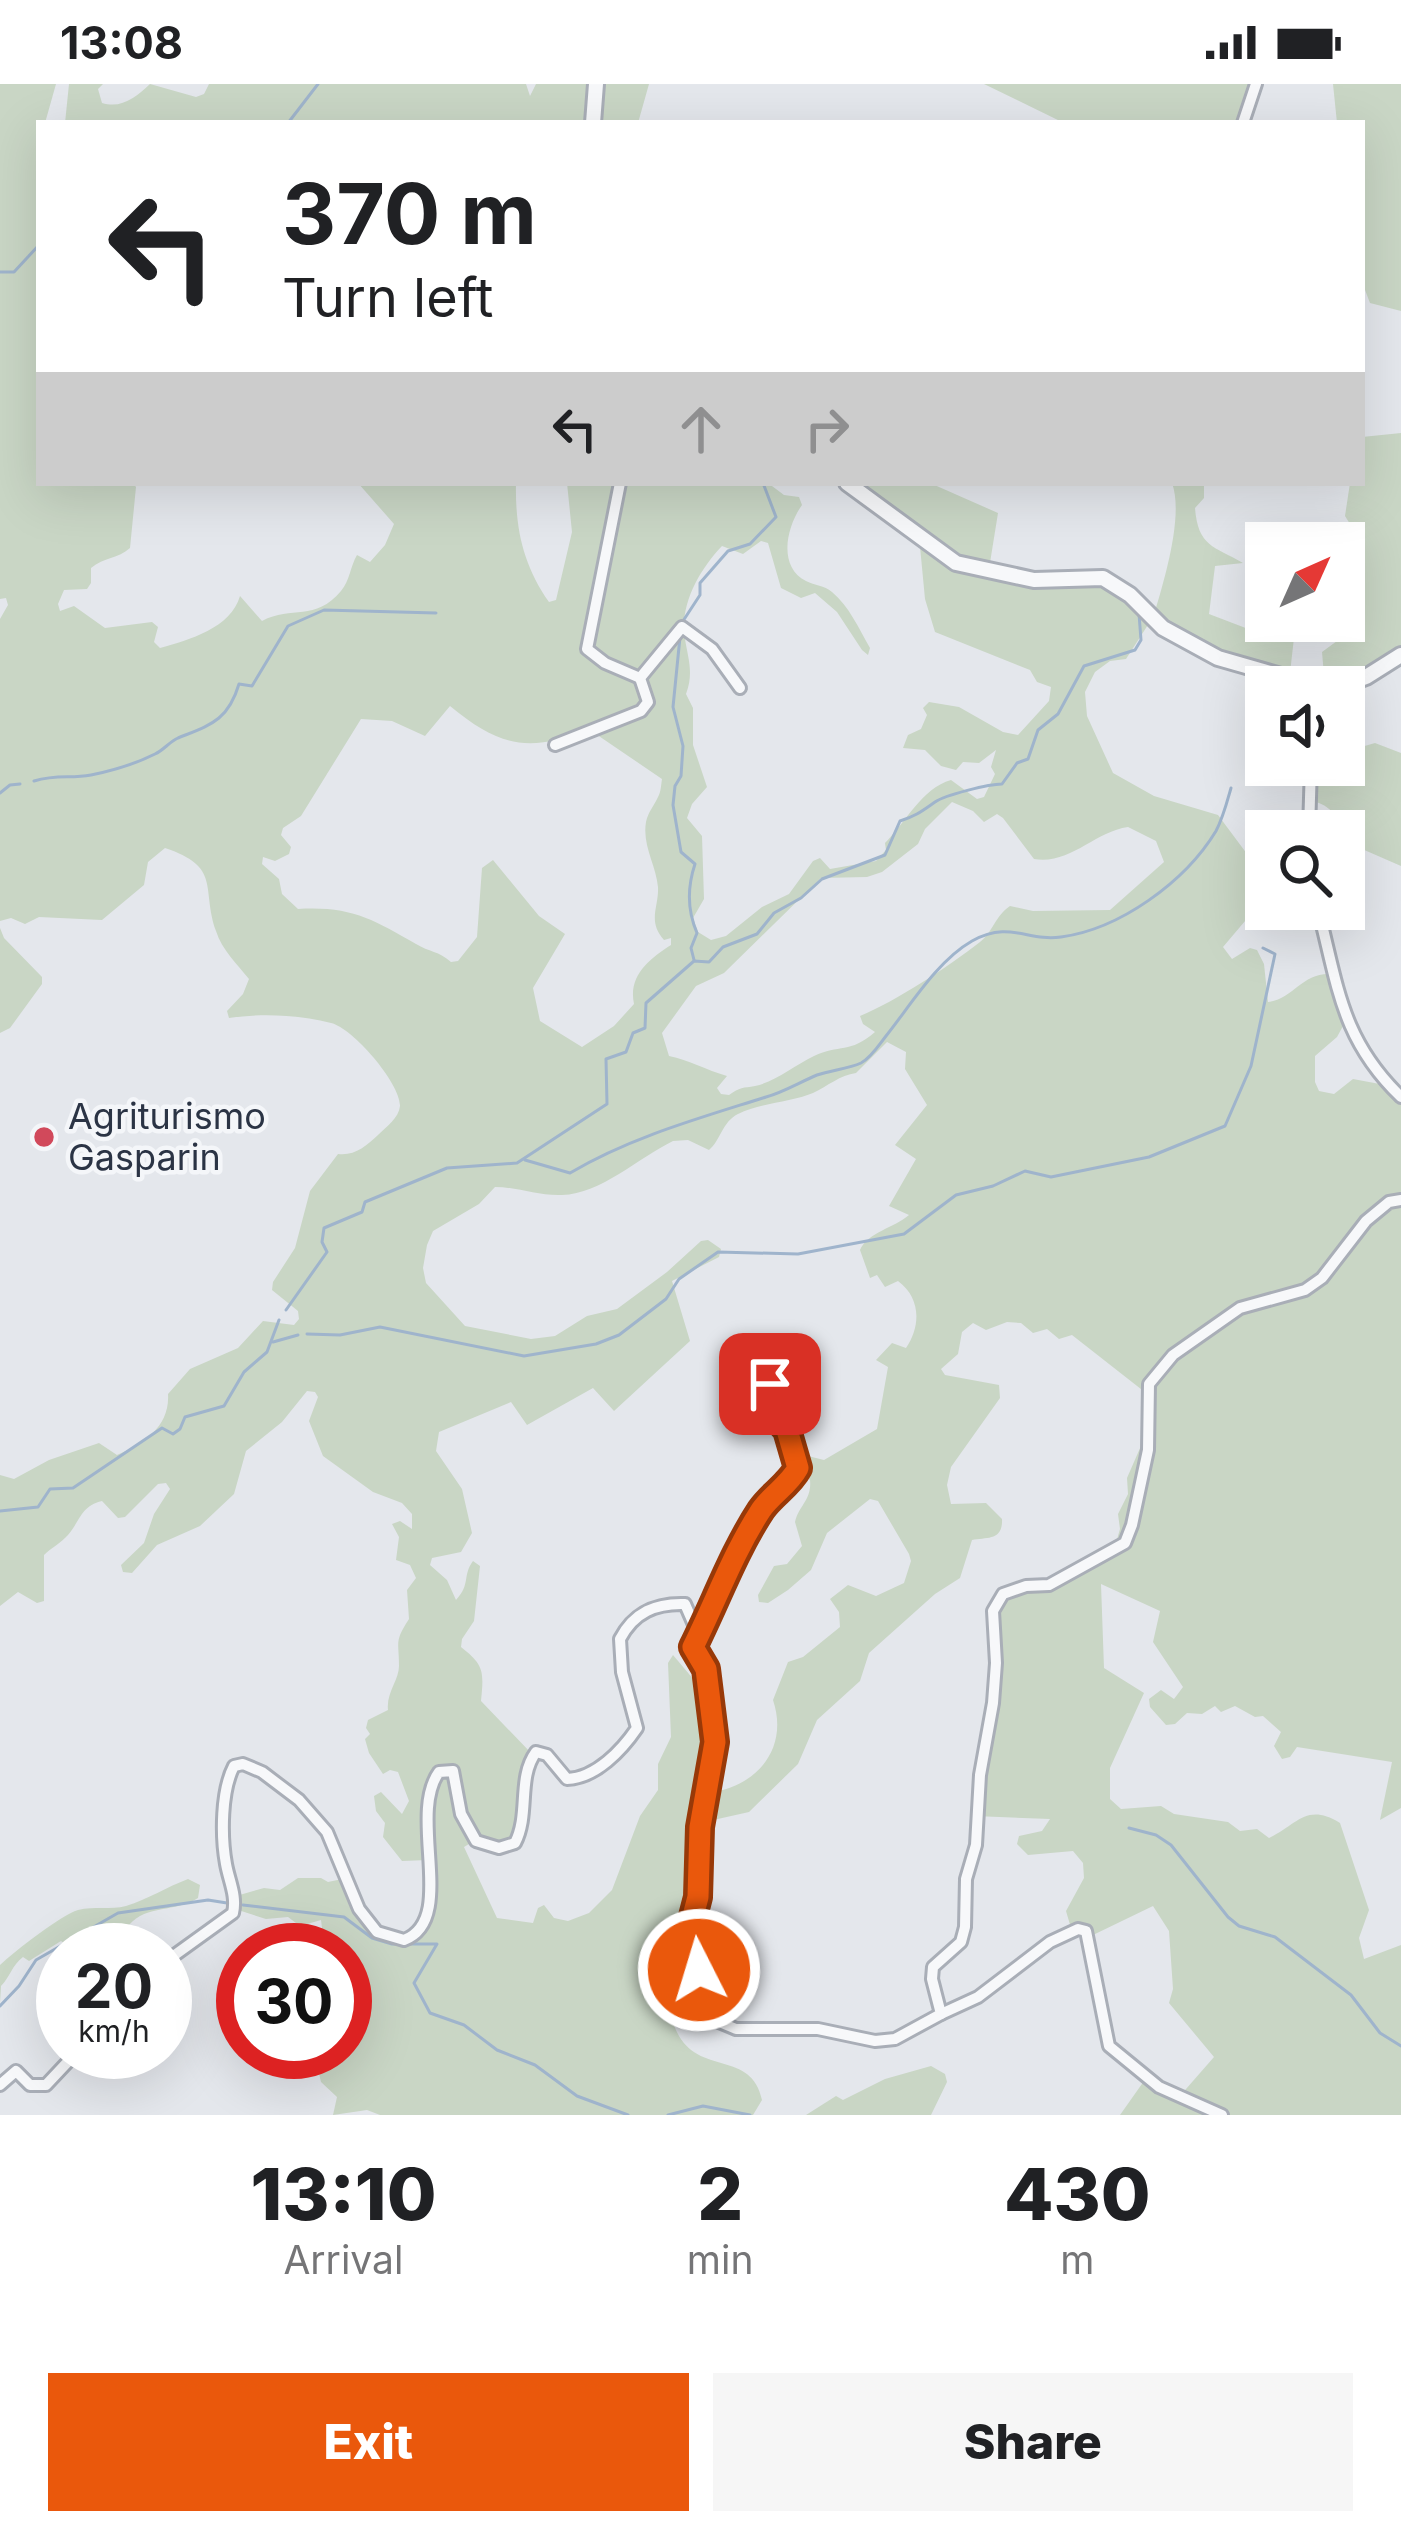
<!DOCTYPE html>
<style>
body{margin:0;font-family:Inter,sans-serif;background:#f6f6f6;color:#202124;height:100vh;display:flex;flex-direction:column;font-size:45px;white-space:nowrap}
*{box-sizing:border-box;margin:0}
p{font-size:39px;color:#757577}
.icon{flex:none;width:66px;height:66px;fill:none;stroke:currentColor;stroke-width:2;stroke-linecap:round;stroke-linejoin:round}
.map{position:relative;height:2031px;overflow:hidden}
.drawer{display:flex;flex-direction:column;background:#fff;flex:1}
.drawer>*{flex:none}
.guide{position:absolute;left:36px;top:36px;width:1329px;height:366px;border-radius:0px;box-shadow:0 12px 48px #0002;background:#fff;color:#202124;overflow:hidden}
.needle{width:78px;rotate:45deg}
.buttons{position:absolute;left:1245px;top:438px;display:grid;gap:24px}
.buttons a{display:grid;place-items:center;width:120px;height:120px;border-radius:0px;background:#fff;box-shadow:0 12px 48px #0002;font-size:60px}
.speed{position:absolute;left:36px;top:1839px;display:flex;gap:24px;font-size:60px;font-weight:700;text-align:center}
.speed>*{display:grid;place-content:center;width:156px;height:156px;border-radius:50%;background:#fff;box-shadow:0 12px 48px #0002;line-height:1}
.speed small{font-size:30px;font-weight:400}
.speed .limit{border:18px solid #d22;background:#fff;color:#111}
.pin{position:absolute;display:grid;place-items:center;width:102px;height:102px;color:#fff;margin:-51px;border-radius:24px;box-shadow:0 6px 18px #0006}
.me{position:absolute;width:132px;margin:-66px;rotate:355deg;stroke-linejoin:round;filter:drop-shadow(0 0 9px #0008)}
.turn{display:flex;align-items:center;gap:42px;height:252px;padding:0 48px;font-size:54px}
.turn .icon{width:156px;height:156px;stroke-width:2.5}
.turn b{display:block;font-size:84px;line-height:102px}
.lanes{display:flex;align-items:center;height:114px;padding:0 48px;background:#0003;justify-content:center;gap:60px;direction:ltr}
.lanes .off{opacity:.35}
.eta{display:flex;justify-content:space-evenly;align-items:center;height:204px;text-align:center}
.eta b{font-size:72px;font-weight:800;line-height:84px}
.primary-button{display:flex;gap:24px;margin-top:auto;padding:24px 48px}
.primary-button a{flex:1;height:138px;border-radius:0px;background:#ea580c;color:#fff;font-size:48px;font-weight:800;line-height:138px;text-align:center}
.primary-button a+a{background:#f6f6f6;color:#202124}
.status{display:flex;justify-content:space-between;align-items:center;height:84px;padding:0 60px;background:#fff;direction:ltr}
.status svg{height:33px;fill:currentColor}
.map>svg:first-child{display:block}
</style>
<div class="status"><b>13:08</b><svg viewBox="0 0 49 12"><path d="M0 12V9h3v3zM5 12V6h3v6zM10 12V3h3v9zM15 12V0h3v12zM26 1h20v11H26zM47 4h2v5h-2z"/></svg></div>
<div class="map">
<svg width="1401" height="2031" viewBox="0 0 1401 2031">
<rect width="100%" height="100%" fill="#e4e7ec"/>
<g fill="#c9d6c5" fill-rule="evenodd">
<path d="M0 0H56L45 39H39V399H133L136 403 130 464C118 475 104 473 91 484V499L87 505 64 506 58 520 60 527 74 522 105 544 152 538 158 543 154 558 160 564C189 556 231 544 240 512L262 537C292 521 315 538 341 507 350 496 350 483 357 471L370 478 385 461 394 440 358 399H516C515 444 523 481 549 518L556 516 572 448 567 399H768L784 411 799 413 802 421C787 442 777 482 806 497 815 502 824 501 832 508 849 522 859 545 870 564L868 571 862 566 837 528 815 509 801 514 781 504 768 459 761 457 743 470 722 462C699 486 679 522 685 555 688 574 694 589 686 610L693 624V661L707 703 692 720 687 734 702 752 704 815 693 834 698 848 711 856 726 852 762 823 789 810 813 777 820 774 830 785 876 777 886 766 885 759C906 738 922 704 951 696L977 715 984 713 995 690 991 683 996 666 979 679 963 678 956 686 941 682 925 666 903 664 908 651 921 645 927 631 923 624 929 618 959 623 1003 648 1018 651 1049 617 1051 603 1037 598 1030 586 935 548 925 515 919 452 849 399H930L998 429 989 485 1037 496 1104 493 1154 531C1164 497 1184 432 1172 399H1204V414L1195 424C1198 463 1214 462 1243 479L1215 482 1209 530 1264 551 1295 545 1290 589 1196 563 1153 533 1126 575 1110 577 1095 588 1085 608 1087 632 1113 689 1154 712 1218 731 1259 786 1262 817 1223 863 1232 875 1250 864 1257 866 1264 880 1268 918C1293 915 1302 889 1330 890L1349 931 1337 953 1315 972V998L1319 1007 1334 1010 1353 995 1401 1004V1724L1380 1736 1392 1678 1297 1663 1290 1673 1282 1675 1274 1662 1281 1648 1263 1632 1255 1633 1235 1622 1221 1628 1215 1622 1202 1630 1187 1629 1175 1640 1166 1641 1150 1623 1149 1615 1161 1606 1174 1615 1183 1603 1153 1558 1160 1527 1101 1500 1104 1584 1144 1609 1110 1684V1715L1121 1725 1161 1722 1174 1730 1228 1738 1240 1747 1257 1745 1269 1754C1297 1741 1306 1718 1340 1739L1369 1826 1359 1854 1364 1875 1401 1861V2031H1120L1144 1997 1179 2013 1214 1973 1169 1919 1173 1905 1169 1847 1153 1822 1093 1851 1083 1842 1071 1844 1066 1827 1084 1794 1083 1779 1073 1767 1028 1771 1017 1760 1019 1752 1042 1747 1050 1735 974 1732 992 1614 994 1519 1055 1496 1116 1459 1120 1445 1118 1430 1128 1410 1127 1394 1144 1355 1146 1309 1072 1251 1059 1255 1047 1245 1033 1249 1021 1239 1007 1238 986 1246 973 1239 962 1248 958 1270 941 1285 945 1291 999 1301 1000 1314 951 1383 947 1401 951 1420 986 1419 1002 1435C1003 1457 987 1453 972 1456L960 1494 935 1510 869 1569 860 1597 817 1636 798 1680 749 1728 700 1739 690 1863 668 1887C665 1904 668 1917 672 1934 688 1998 751 1961 762 2016L753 2031H380L367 2026 333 2031 337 2013 321 1998 314 1968H345V1866H311L322 1844 321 1836 300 1842 288 1833 266 1835 235 1825 236 1812 264 1804 280 1806 298 1794H321L328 1798 347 1794 375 1845 416 1854C439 1836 429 1802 428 1776L402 1777 383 1753 385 1739 376 1727 374 1712 381 1708 402 1730 409 1717 398 1688 390 1686 383 1690 369 1669 365 1655 370 1650 366 1644 368 1636 388 1626C386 1609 399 1596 399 1582 399 1557 394 1558 409 1535L407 1506 416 1494 410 1481 396 1476 399 1453 392 1440 400 1437 412 1445V1430L402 1419 373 1408 323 1372 309 1337 318 1313 315 1308 307 1307 282 1338 246 1367 234 1410 200 1442 157 1461 132 1489 123 1488 121 1481 144 1459 154 1430 170 1405 166 1399 158 1400 125 1433 118 1434 102 1417C81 1422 80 1437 68 1451 61 1459 51 1464 44 1471V1517L37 1519 18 1508 0 1522V1391L14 1395 49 1376 99 1359 117 1371C145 1359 170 1342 168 1310L190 1285 238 1264 263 1237 294 1241 299 1235 298 1227 272 1206 273 1198 295 1164 310 1107 338 1070C355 1072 366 1062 378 1051 386 1043 399 1034 400 1022 401 1000 353 944 331 939 299 931 263 929 229 934L227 927 243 910 249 895C237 880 222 866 216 847 201 804 222 783 165 764L148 778 144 801 102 836 39 833 25 840 11 834 0 837V535L8 521 6 514 0 515ZM450 622C501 664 528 668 590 646L662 695C661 701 661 708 658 713 654 722 648 728 646 738 642 761 656 781 658 803 659 823 647 837 664 856L671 854V861C649 875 628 892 634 920L614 942 582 963 540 937 533 904 565 850 539 832 493 776 482 784 477 853 458 877 451 878C439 867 429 868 416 860 372 835 351 822 298 825L282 810 279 795 262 780 263 773 275 777 289 770 291 763 281 751 283 744 301 732 361 635 392 637 425 652ZM952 718 973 727 984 738 997 730 1003 734 1034 775C1070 781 1094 748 1128 743L1156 757 1164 778 1110 826 1033 827 1010 822C995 832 993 848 980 858 948 883 896 917 860 932L863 940 875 948C850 970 839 960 814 972 795 981 775 998 755 1002 743 1004 740 1003 729 1011L721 1010 717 1004 727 992C706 986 689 976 669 972L662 949 696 902 724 889 821 794 867 793 882 788 918 760 925 745ZM887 958 906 968 905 985 927 1021 895 1061 916 1075 889 1122 909 1131C894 1144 868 1148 860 1166L870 1194 877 1191 885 1203 898 1197C921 1214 921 1242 906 1264L892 1259 876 1276 888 1283 877 1345 824 1376 804 1371 799 1385 810 1396C812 1416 799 1421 795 1438L802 1462 787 1480 774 1482 758 1511 759 1518 768 1519 788 1506 811 1486 827 1449 870 1415 878 1417 909 1470 911 1477 904 1499 876 1512 848 1501 830 1515 839 1528 840 1543 803 1573 788 1578 773 1616C789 1664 758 1702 709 1709L714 1644 704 1623 705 1609 673 1571 668 1579 671 1653 658 1680V1706L640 1732 612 1806 589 1829 568 1837 554 1834 544 1821 538 1824 533 1839 497 1834 464 1763 479 1754 507 1763 523 1737 532 1670 481 1617C484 1587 484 1581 461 1563L462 1555 474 1537 480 1482 473 1477C462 1492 471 1500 456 1516L447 1496 430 1481 432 1474 461 1468 472 1449 462 1405 436 1367 439 1348 511 1318 527 1341 593 1304 614 1327 690 1257 672 1197 719 1173 721 1165 708 1156 701 1157 667 1188 617 1225 587 1232 555 1252 531 1255 465 1242 426 1199 423 1184 427 1161 433 1147 479 1120 495 1103C518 1103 538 1112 562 1111 601 1110 638 1074 673 1057L688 1056 709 1066C721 1056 722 1038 738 1030 760 1019 792 1018 813 1009 828 1002 840 991 856 989Z"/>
<path d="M69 0H103L98 5 102 19C122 25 136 13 150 0L196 13 204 10 209 0H526L530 12 536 0H649L638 39H65Z"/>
<polygon points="984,0 1254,0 1239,39 1064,39"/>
<polygon points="1333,0 1401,0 1401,227 1370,219 1362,198 1362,39 1337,39"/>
<polygon points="1401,349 1401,573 1325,603 1322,568 1337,557 1348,541 1344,536 1344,459 1341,457 1350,440 1345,432 1350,399 1362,399 1362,353"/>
<path d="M1375 659 1401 669V782L1346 758C1341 737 1335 724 1314 717L1311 681H1344V668Z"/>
<polygon points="0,844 4,854 42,893 42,900 10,944 0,949"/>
<path d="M188 1795 200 1801 198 1814C175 1829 147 1820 129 1841L152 1866H138L108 1850 97 1860 98 1866H73L61 1857 29 1877 23 1873C12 1881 10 1893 1 1902L0 1919V1881C15 1867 61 1831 78 1826 94 1822 111 1826 126 1822 148 1815 167 1803 188 1795Z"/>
<polygon points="931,1982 945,1990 947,1998 931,2031 806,2031 836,2012 843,2016 885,1995"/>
</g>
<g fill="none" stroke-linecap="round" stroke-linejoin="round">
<g stroke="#9fb4cc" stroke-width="3">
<polyline points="288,39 318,0"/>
<polyline points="0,188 14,188 39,161"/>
<polyline points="683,537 700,511 700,499 728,467 750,460 776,433 763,399"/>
<path d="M680 553 673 623 683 662 681 692 675 702 673 721 681 768 695 780C687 804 687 826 697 849L691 864 694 876"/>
<path d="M34 697C58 690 70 695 91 691 111 687 137 679 155 670 164 666 169 658 178 654 210 641 228 637 239 600L252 602 288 542 324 526 436 529"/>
<polyline points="0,709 10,701 20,700"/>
<path d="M525 1076 570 1089C631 1053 700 1034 766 1013 784 1008 800 998 817 991 831 986 848 985 861 979 871 974 879 961 886 952 910 922 937 877 972 857 1010 836 1028 858 1061 853 1120 845 1185 798 1216 747 1223 734 1227 718 1231 704"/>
<path d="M286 1226 327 1168 322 1158 324 1144 362 1128 365 1118 447 1084 517 1079 607 1020 606 975 626 968 633 949 645 944 646 919 694 877 709 878 723 863 757 850 774 829 801 814 822 795 885 771 900 737C916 732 922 727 935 718 945 711 989 700 1002 700L1017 679 1028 675 1038 646 1058 630 1084 582 1135 566 1141 556 1139 530"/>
<polyline points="307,1250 340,1251 380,1243 524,1272 596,1260 619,1251 666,1215 679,1195 718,1168 798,1170 904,1150 956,1111 993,1102 1025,1087 1051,1093 1149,1073 1225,1042 1251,982 1275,870 1263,864"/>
<polyline points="273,1258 298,1251"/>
<polyline points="0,1427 38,1423 50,1405 73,1404 162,1344 173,1350 180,1345 185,1333 224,1322 244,1288 267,1268 279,1236"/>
<polyline points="1129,1744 1156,1751 1171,1761 1228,1833 1239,1842 1275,1853 1351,1911 1380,1949 1401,1962"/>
<polyline points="243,1821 344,1833 372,1854 392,1860 437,1860 414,1899 430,1929 464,1941 497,1966 535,1981 577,2012 628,2031"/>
<polyline points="0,1922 19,1902 36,1876 118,1829 208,1816 227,1819"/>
<polyline points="668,2031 703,2022 750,2031"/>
</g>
<defs>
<g id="minor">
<polyline points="1243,39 1256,0"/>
<polyline points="620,399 587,565 605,579 640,594"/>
<polyline points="555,661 641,627 648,618 640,594 682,543 712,565 740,604"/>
<polyline points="1309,747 1311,681"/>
<path d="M1318 825C1338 902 1341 955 1401 1013"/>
<path d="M697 1555C718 1512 734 1466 761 1426 772 1410 789 1401 798 1384L787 1345 768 1325 763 1313 779 1289 794 1279"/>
<path d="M165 1878 233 1829C237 1812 229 1797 226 1780 221 1752 221 1707 234 1682L243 1680 262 1688 299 1716 327 1748 359 1825 377 1848 404 1856C458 1836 407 1732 439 1688L453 1687 461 1730 476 1757 499 1764 515 1759C530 1730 517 1694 536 1668L547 1671 567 1695C596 1694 622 1666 637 1644L622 1588 620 1555C634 1528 656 1519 685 1520L695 1543 690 1556 706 1585 715 1657 701 1743 698 1813 691 1840 701 1908 712 1935 736 1945H818L875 1957 895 1955 941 1930 932 1895 933 1883 961 1858 965 1843 966 1795 976 1761 980 1691 993 1619 996 1579 993 1527 1003 1510 1026 1502 1049 1501 1125 1459 1132 1441 1148 1366 1149 1300 1173 1271 1240 1224 1305 1206 1322 1194 1366 1137 1389 1118 1401 1116"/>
<polyline points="941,1930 978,1913 1050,1858 1078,1845 1086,1847 1109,1962 1159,2003 1222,2031"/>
<polyline points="0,2001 16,1987 30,2001 46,2001 77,1968"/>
</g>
<g id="tertiary">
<polyline points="593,39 596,0"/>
<polyline points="847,399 956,479 1034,496 1103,494 1130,511 1163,544 1218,574 1316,602 1342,602 1366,593 1401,571"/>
</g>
</defs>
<use href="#minor" stroke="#a9aeb7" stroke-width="16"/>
<use href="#tertiary" stroke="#a9aeb7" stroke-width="20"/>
<use href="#minor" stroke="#f7f8fa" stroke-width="10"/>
<use href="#tertiary" stroke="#f7f8fa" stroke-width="14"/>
</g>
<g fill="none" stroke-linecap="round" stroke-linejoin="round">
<defs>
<path id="route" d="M699 1886 691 1840 698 1813 700 1743 715 1658 706 1585 693 1563C716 1517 733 1469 761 1426 772 1410 789 1401 798 1384L787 1346 768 1325 763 1313 770 1300"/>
</defs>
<use href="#route" stroke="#983908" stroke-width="30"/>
<use href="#route" stroke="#ea580c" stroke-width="21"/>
</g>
<circle fill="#d1495b" stroke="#f4f6f9" stroke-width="4.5" cx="44" cy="1053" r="12"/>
<g text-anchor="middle" stroke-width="9" stroke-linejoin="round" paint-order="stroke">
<g font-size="36" fill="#2b3445" stroke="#f4f6f9" text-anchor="start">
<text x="68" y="1045">Agriturismo<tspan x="68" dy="41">Gasparin</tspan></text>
</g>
</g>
</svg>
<div class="buttons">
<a><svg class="needle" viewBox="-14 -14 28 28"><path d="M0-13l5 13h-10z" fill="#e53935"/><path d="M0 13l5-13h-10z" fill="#757577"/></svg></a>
<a><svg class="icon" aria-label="sound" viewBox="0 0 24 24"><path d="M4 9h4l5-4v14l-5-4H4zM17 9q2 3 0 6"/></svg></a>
<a><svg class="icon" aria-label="search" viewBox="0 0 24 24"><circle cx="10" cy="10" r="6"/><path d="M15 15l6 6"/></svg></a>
</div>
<div class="speed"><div>20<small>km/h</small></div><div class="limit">30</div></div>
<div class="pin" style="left:770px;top:1300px;background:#d93025"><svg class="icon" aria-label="arrive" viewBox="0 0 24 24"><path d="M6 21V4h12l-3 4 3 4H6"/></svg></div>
<svg class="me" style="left:699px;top:1886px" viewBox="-20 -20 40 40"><circle r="17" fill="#ea580c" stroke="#fff" stroke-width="3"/><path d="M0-11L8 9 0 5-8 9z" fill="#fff"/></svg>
<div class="guide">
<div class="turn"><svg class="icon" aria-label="left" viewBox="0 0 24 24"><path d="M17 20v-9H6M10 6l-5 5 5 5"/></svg><div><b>370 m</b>Turn left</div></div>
<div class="lanes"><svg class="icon" aria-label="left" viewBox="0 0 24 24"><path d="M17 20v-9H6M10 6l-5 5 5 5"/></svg><svg class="icon off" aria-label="ahead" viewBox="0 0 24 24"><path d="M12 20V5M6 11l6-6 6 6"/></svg><svg class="icon off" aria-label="right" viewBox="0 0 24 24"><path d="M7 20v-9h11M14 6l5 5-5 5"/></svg></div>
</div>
</div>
<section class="drawer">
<div class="eta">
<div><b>13:10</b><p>Arrival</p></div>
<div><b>2</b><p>min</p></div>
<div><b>430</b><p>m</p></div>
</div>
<div class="primary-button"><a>Exit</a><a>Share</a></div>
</section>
